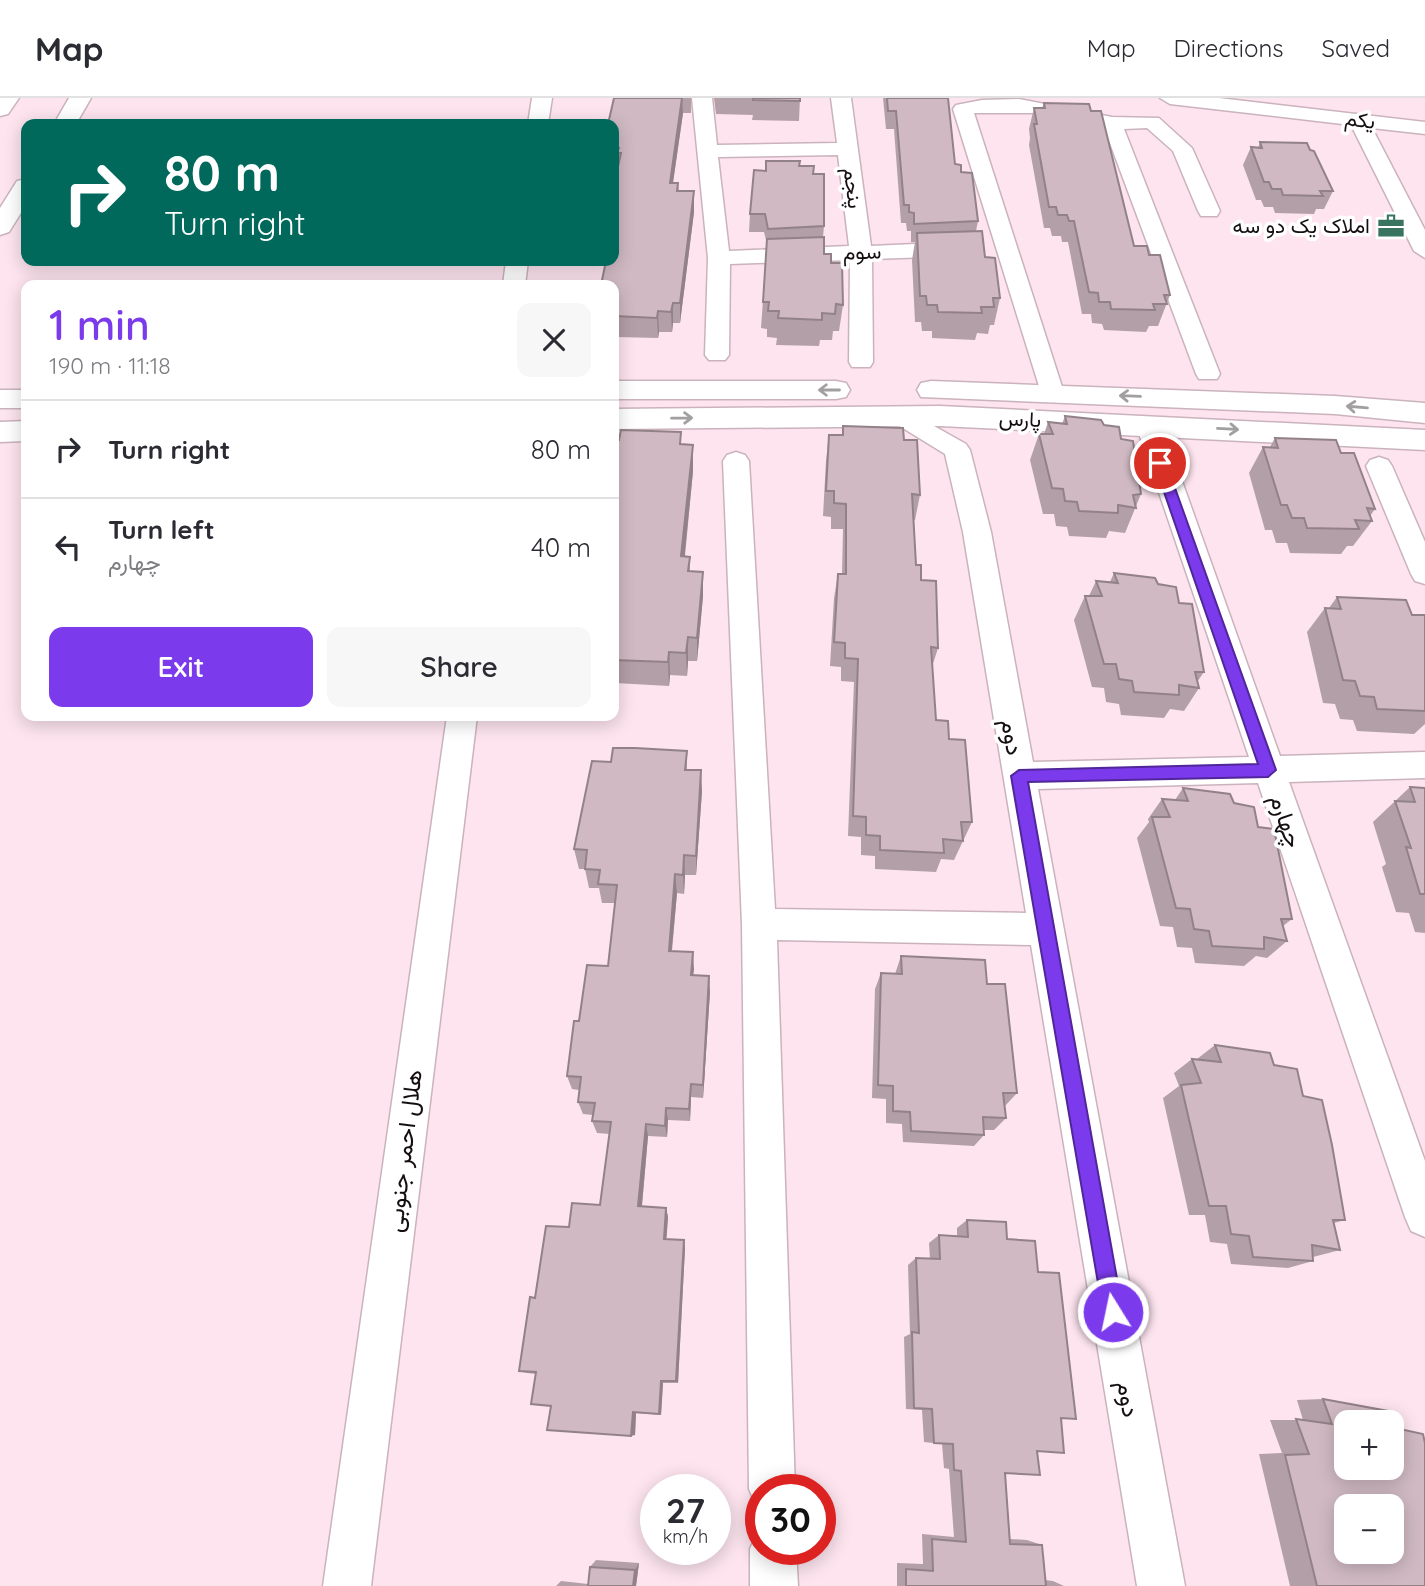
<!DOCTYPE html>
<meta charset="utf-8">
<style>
body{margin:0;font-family:Quicksand,Vazirmatn,sans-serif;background:#f7f7f7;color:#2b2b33;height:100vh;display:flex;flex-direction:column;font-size:26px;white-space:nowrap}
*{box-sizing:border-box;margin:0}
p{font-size:23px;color:#7c7c81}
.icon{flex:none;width:38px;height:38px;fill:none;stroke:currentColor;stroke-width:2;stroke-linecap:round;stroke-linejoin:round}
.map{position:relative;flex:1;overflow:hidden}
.sheet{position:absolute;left:21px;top:182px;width:598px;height:441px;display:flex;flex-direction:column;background:#fff;border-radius:14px;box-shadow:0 4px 18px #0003}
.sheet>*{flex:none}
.top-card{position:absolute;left:21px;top:21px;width:598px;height:147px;border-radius:14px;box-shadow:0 4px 18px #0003;background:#00695c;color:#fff;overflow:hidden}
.tools{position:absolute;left:1334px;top:1312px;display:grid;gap:14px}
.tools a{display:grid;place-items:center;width:70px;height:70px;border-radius:14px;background:#fff;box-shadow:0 4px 18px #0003;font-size:35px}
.speed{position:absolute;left:640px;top:1376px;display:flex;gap:14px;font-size:35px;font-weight:700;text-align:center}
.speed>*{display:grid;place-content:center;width:91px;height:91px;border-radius:50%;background:#fff;box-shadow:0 4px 18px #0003;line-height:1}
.speed small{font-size:18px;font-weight:400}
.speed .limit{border:10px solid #d22;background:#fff;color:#111}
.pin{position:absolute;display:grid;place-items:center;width:60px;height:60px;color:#fff;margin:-30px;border:4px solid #fff;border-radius:50%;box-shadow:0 2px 7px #0007}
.me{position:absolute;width:77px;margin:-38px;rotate:350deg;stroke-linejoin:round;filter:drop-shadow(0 0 5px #0008)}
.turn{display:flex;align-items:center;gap:24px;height:147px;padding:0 28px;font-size:32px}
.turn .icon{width:91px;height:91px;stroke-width:2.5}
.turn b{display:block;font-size:49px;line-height:60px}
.round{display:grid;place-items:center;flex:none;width:74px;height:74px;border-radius:14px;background:#f7f7f7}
.head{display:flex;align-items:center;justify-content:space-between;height:119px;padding:0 28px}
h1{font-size:42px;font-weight:600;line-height:52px;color:#7c3aed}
.cta{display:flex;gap:14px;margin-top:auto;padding:14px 28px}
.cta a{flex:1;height:80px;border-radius:14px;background:#7c3aed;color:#fff;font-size:28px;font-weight:600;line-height:80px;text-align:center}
.cta a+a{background:#f7f7f7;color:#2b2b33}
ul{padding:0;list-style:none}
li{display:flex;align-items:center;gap:21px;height:98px;padding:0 28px;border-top:2px solid #e1e1e2}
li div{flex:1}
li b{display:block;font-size:26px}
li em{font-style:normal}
header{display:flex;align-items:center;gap:42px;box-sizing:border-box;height:98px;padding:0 35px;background:#fff;border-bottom:2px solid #e1e1e2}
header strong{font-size:33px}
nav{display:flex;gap:38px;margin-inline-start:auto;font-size:24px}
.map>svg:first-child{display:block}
</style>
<header>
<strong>Map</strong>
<nav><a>Map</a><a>Directions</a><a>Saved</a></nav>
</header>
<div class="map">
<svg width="1425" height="1488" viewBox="0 0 1425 1488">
<rect width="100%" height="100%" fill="#fde4ef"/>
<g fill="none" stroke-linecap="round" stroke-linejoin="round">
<defs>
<g id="minor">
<polygon points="532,0 552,0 548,26 528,26"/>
<path d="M692 0H712L717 47 837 45 831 0H851L871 148 958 144 969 151 958 158 872 161 873 264 870 269H852L849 264 850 162 730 166 729 257 725 262H709L705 257 708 160ZM838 57 849 148 729 153 718 59Z"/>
<polygon points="1160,0 1219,0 1425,24 1425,36 1372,30 1425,132 1425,160 1414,153 1351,27 1170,6"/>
<polygon points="1019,1 1112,19 1159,20 1192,50 1220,113 1217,118 1201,118 1198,113 1173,53 1147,30 1124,31 1220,276 1217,281 1199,281 1196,276 1104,29 1038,15 974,15 1064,295 1061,301 1043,301 953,11 956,7 982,2"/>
<polygon points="506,163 528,163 525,187 503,187"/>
<polygon points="902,310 966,346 970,352 991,434 1033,664 1249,659 1136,327 1140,321 1149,319 1158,321 1162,327 1280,658 1425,654 1425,680 1289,684 1425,1063 1425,1139 1411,1133 1405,1119 1258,685 1038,691 1185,1488 1137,1488 1031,847 777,842 795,1391 761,1391 761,1409 756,1407 749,1391 742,826 723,363 727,357 736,354 745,357 749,363 775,811 1026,815 963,434 945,356 893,324 889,318 893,312"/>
<polygon points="1379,359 1388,362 1392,368 1425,444 1425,486 1415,483 1411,476 1366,368 1370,362"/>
<polygon points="447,618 477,618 371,1488 323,1488"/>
<polygon points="761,1433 761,1451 796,1451 798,1488 750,1488 750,1451 757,1435"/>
</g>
<g id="tertiary">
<polygon points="614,283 836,283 846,285 850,292 846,299 836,301 614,301"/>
<polygon points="931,283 1335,298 1425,305 1425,325 1335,316 921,299 917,292 921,285"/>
<rect x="0" y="292" width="26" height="18"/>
<polygon points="940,308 1425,332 1425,352 940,328 614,331 614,311"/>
<polygon points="26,323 26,343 0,344 0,324"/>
</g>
<g id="secondary">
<polygon points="0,0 19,0 8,16 0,18"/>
<polygon points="69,0 91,0 76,26 54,26"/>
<polygon points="26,81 26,107 9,134 0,137 0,110 17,83"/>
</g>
</defs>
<use href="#minor" stroke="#cab3bd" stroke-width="3"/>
<use href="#tertiary" stroke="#cab3bd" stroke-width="3"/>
<use href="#secondary" stroke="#cab3bd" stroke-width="3"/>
<use href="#minor" fill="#fff" fill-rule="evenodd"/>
<use href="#tertiary" fill="#fff" fill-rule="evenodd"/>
<use href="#secondary" fill="#fff" fill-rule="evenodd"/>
</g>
<g fill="#b39fa8">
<polygon points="614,0 691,0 691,15 683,15 673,85 678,85 679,93 694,93 694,114 680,225 673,225 672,234 659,234 658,240 616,239 615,232 614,232 614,163 618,70 614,70"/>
<polygon points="714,0 800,0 799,23 752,22 753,17 716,16"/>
<polygon points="883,0 948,0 955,66 961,74 978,123 976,133 1000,200 994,227 990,227 988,236 977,235 975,242 932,240 932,233 922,233 921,224 915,224 912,162 915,144 911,144 911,133 907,133 906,125 901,125 894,31 886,31"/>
<polygon points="1044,5 1134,148 1149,157 1170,197 1158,228 1149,228 1146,234 1104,232 1102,226 1092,225 1091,216 1082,216 1068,144 1062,144 1061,138 1052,138 1050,130 1044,130 1029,47 1030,40 1029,31 1034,10 1042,10"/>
<polygon points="1260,44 1310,52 1333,93 1324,111 1316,111 1314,116 1275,115 1273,109 1264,109 1261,102 1256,102 1243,67 1251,49 1258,50"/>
<polygon points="799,68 813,76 824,128 823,139 824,156 831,165 843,207 839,233 833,233 832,242 820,242 819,248 776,247 777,240 767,239 767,231 761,230 767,146 764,134 749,134 750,116 766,73"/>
<polygon points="1065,318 1104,327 1121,341 1141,396 1125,435 1109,433 1106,440 1069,438 1067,429 1056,428 1054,416 1043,416 1030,362 1039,336 1044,336 1048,324 1062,326"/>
<polygon points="843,328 904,342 920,397 915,422 914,422 916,467 921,482 938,550 932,569 936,622 949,641 972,724 954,762 941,761 936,774 875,771 875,758 861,757 861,739 848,738 854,584 841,583 841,569 830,568 834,500 838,476 842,476 843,431 831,431 831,419 823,418 826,363 829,337 842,337"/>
<polygon points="1275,340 1341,355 1375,411 1370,418 1372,423 1353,448 1347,448 1341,456 1290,455 1287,445 1276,445 1272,432 1265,432 1249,375 1263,349 1270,349"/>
<polygon points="614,342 693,347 693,373 685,458 690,459 690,473 703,498 697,563 688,563 687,578 670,577 669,588 615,585"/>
<polygon points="1114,475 1158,486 1179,505 1204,574 1197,584 1199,590 1184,613 1170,611 1164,620 1121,617 1119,606 1106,604 1104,590 1092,589 1074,522 1085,498 1089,498 1096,483 1110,484"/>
<polygon points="1337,499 1412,517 1425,517 1425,626 1414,636 1357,633 1353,622 1340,621 1335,606 1323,605 1307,534 1325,510 1329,510"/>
<polygon points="687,653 687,672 702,693 696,777 685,777 684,796 677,795 672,853 693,854 693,877 710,894 703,1000 691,999 690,1023 668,1022 667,1039 648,1038 642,1108 666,1110 668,1119 666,1141 684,1142 685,1150 678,1285 663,1285 661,1317 636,1315 635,1337 550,1308 536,1276 527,1275 519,1273 535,1200 569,1129 600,1107 610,1036 597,1035 592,1023 593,1017 583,1016 578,1004 579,992 572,991 567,978 579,923 608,868 615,805 602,805 599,790 589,790 585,771 579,771 574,751 611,664"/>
<polygon points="1410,689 1425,690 1425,835 1415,834 1409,815 1396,814 1382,769 1386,766 1373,724"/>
<polygon points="1183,690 1234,705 1258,729 1292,821 1283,828 1287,843 1267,860 1256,858 1244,868 1195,865 1192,850 1177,849 1173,829 1160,828 1137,740 1149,724 1148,721 1162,701 1175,702"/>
<polygon points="901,858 987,886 1017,995 1005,1008 1006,1020 994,1032 984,1032 984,1037 974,1048 903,1044 902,1026 886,1025 886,1001 872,1000 875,891 881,875 895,876"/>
<polygon points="1215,947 1274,967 1303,998 1345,1122 1334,1125 1340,1152 1313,1159 1313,1163 1288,1170 1231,1166 1227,1146 1210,1144 1205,1117 1189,1117 1163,1000 1179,988 1174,975 1192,961 1197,961"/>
<polygon points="967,1122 1007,1141 1038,1174 1076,1321 1061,1321 1037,1353 1005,1375 1010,1441 1027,1442 1042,1447 1045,1482 1053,1483 1064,1488 897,1488 897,1465 923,1466 922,1436 954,1439 949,1371 944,1370 942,1346 924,1344 922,1312 906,1311 904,1239 910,1236 908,1167 916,1160 930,1161 929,1145 939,1137 957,1139 957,1130"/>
<polygon points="1323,1301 1425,1488 1290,1488 1259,1356 1282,1355 1270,1322 1303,1322 1297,1302"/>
<polygon points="596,1462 639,1465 636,1488 642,1488 556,1488 561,1483 588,1486 590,1469"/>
</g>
<g fill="#928288">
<polygon points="682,0 683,15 670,105 670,85"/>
<polygon points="694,93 694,114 680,225 680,205"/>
<polygon points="673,205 673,225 672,234 671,214"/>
<polygon points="658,213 659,234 658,240 657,220"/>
<polygon points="693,347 693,373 682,483 681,458"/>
<polygon points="703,474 703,498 697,563 697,540"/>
<polygon points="688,539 688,563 687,578 686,555"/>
<polygon points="669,554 670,577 669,588 668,564"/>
<polygon points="701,672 702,693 696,777 696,758"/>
<polygon points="684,757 685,777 684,796 683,777"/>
<polygon points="675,776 677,795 670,870 669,853"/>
<polygon points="693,854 694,871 692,893 691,877"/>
<polygon points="709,878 710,894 703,1000 703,987"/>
<polygon points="691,986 691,999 690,1023 689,1011"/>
<polygon points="666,1010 668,1022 667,1039 665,1028"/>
<polygon points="646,1026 648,1038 641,1117 638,1108"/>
<polygon points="666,1110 668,1119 666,1148 664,1141"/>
<polygon points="684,1142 685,1150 678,1285 676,1283"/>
<polygon points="661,1283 663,1285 661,1317 659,1316"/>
<polygon points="633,1314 636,1315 635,1337 631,1338"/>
<polygon points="639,1465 636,1488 633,1488 635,1472"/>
</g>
<g fill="#d0b9c3" stroke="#928288" stroke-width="2" fill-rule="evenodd">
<polygon points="614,0 682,0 670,85 678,85 677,93 694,93 680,205 673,205 671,214 658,213 657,220 614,218 614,187 601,187 606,163 614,163 614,87 621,55 617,55 619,50 614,50 614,26 608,26"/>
<polygon points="753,0 800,0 800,3 753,2"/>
<polygon points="887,0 948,0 955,66 961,67 961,74 972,75 978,123 914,126 914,115 909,114 909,107 904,107 896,13 888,13"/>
<polygon points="1044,5 1089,6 1091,13 1101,13 1134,148 1147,148 1149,157 1160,157 1170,197 1164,197 1167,206 1153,206 1155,212 1111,211 1110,204 1099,204 1098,195 1089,194 1074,123 1069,123 1067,117 1058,117 1056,109 1049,109 1034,26 1037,26 1034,10 1045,10"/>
<polygon points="1260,44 1307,45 1310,52 1314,53 1333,93 1320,93 1323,98 1283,97 1281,91 1272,91 1269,84 1264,84 1251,49 1262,50"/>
<polygon points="766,63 800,63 799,68 814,68 813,76 824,76 824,128 768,131 765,116 750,116 754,72 766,73"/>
<polygon points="982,133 985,159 995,160 1000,200 993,200 994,209 981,209 982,215 938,214 937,207 927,207 926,198 920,198 917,135"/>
<polygon points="824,139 824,156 831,156 831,165 842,165 843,207 836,206 835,216 822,215 822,222 778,220 779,213 768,213 769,204 763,204 767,141"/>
<polygon points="1065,318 1101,322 1104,327 1119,329 1121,341 1133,343 1141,396 1133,397 1136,410 1118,407 1118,415 1079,413 1077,404 1065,403 1063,391 1052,390 1039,336 1053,336 1048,324 1067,326"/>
<polygon points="843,328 903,330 904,342 917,342 920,397 912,396 916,467 921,467 921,482 936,483 938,550 931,549 936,622 948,623 949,641 965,642 972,724 961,724 963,743 943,741 944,755 880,752 880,738 866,737 866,719 853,718 858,561 845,560 845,545 834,544 838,476 846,476 846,406 834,405 834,393 826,393 829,337 843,337"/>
<polygon points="621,332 681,334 680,346 693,347 681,458 690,459 688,473 703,474 697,540 688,539 686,555 669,554 668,564 614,562 614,428 616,420 614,420 614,342 619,342"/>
<polygon points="1275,340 1336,342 1341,355 1354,355 1375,411 1367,410 1372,423 1355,422 1359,431 1307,430 1304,420 1292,420 1287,407 1281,407 1263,349 1278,350"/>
<polygon points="1114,475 1155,480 1158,486 1176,489 1179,505 1192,506 1204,574 1195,574 1199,590 1179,587 1179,597 1134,594 1132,583 1119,581 1116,566 1104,566 1085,498 1102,498 1096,483 1118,485"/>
<polygon points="1337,499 1406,502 1412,517 1425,517 1425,613 1377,611 1374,599 1360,598 1355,583 1343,582 1325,510 1341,511"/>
<polygon points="613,650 635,650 687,653 685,672 701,672 696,758 684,757 683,777 675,776 669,853 693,854 691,877 709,878 703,987 691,986 689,1011 666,1010 665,1028 646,1026 638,1108 666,1110 664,1141 684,1142 676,1283 661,1283 659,1316 633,1314 631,1338 547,1332 551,1308 531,1306 536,1274 519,1273 530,1199 535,1200 546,1128 569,1129 572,1105 600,1107 611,1024 592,1023 595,1005 578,1004 581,979 567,978 574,923 579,923 587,867 608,868 617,787 598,786 600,772 585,771 587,752 574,751 592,663 611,664"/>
<polygon points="1410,689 1425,690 1425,796 1420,796 1406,749 1411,750 1395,703 1415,704"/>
<polygon points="1183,690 1230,696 1234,705 1254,709 1258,729 1274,731 1292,821 1281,821 1287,843 1264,839 1264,851 1212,848 1209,833 1194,831 1190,811 1176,810 1152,719 1170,719 1162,701 1188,703"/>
<polygon points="901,858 985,862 987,886 1005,886 1017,995 1003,995 1006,1020 983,1019 984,1037 911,1033 910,1014 893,1013 893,988 878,987 881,875 902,876"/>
<polygon points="1215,947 1270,955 1274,967 1297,971 1303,998 1322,1002 1332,1047 1345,1122 1333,1122 1340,1152 1312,1147 1313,1163 1253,1159 1249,1138 1231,1136 1226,1108 1209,1108 1181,987 1201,985 1192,961 1221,964"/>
<polygon points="967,1122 1006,1124 1007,1141 1035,1143 1038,1174 1059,1175 1076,1321 1061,1320 1064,1355 1037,1353 1040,1377 1005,1375 1010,1446 1042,1447 1046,1488 906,1488 906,1471 933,1473 932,1441 966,1444 961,1373 954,1372 953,1346 934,1345 932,1311 914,1310 912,1234 919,1235 916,1160 940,1161 939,1137 968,1139"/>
<path d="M1323 1301 1388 1313 1395 1330 1423 1336 1425 1345V1488H1317L1285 1357 1309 1356 1296 1321 1332 1326ZM1346 1325H1391V1370H1346ZM1346 1409H1391V1454H1346Z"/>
<polygon points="590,1469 635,1472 633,1488 588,1488"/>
</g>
<defs><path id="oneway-shaft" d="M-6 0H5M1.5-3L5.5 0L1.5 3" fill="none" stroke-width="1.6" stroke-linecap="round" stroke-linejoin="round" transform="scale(1.75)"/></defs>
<g stroke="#a19fa0">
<use href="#oneway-shaft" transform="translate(829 292) rotate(-180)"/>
<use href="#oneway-shaft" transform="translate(1130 298) rotate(-178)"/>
<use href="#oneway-shaft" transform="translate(1357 309) rotate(-175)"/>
<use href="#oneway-shaft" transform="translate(682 320) rotate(-1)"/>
<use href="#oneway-shaft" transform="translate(1228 331) rotate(3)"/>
</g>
<polygon fill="#7c3aed" stroke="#51269a" stroke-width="2" points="1160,360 1166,365 1276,672 1268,679 1028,684 1123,1214 1120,1221 1113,1224 1106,1221 1103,1214 1011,678 1019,672 1258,666 1154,365"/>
<defs>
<symbol id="office-bare" viewBox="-9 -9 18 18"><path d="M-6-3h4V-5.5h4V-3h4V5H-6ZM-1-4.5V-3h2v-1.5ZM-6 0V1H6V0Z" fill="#387460" stroke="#fff" stroke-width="2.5" paint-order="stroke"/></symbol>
</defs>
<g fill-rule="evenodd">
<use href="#office-bare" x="1372" y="109" width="38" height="38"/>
</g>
<g text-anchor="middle" stroke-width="7" stroke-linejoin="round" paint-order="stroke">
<g font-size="21" fill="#150e11" stroke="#fff">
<text transform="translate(1360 22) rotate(7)" y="7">یکم</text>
<text transform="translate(853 90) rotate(83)" y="7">پنجم</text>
<text transform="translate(862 154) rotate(-2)" y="7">سوم</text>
<text transform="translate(1020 321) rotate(3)" y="7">پارس</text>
</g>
<g font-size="21" fill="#150e11" stroke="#fff" text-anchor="end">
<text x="1370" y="135">املاک یک دو سه</text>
</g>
<g font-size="24" fill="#150e11" stroke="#fff">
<text transform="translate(1012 639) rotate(80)" y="8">دوم</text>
<text transform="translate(1286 723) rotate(71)" y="8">چهارم</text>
<text transform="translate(404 1053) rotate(-83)" y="8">هلال احمر جنوبی</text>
<text transform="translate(1128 1301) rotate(80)" y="8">دوم</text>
</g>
</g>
</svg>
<div class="tools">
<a>+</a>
<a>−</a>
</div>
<div class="speed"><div>27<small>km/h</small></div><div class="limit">30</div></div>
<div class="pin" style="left:1160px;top:365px;background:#d93025"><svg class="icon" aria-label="arrive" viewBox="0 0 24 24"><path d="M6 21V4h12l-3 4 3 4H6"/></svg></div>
<svg class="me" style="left:1113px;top:1214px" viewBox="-20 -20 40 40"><circle r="17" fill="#7c3aed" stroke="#fff" stroke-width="3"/><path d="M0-11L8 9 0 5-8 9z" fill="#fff"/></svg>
<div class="top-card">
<div class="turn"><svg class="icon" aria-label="right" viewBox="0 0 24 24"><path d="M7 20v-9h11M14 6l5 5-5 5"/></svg><div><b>80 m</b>Turn right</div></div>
</div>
<section class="sheet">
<div class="head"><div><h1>1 min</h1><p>190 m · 11:18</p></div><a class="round"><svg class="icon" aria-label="close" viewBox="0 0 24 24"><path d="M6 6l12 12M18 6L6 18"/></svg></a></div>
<ul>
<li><svg class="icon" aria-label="right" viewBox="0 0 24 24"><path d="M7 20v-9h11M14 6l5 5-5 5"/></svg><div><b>Turn right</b></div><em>80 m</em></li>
<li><svg class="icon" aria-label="left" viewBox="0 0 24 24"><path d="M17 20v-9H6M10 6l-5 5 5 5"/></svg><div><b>Turn left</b><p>چهارم</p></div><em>40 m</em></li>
</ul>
<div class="cta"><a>Exit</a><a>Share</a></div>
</section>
</div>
